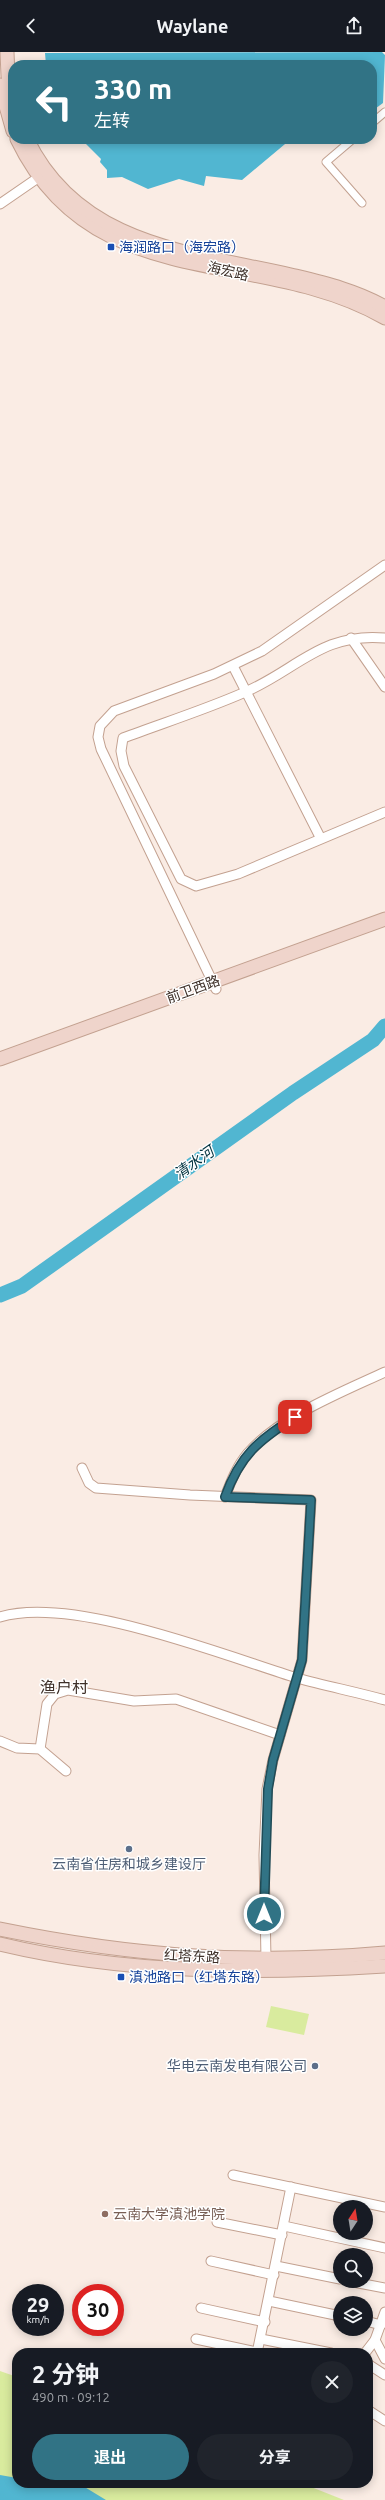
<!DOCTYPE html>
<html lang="zh">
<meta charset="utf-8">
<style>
body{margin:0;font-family:Ubuntu,"Noto Sans SC",sans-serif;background:#20242c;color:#f1f3f6;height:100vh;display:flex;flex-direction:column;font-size:15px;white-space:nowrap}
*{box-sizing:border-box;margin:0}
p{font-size:13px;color:#9ea1a6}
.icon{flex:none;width:22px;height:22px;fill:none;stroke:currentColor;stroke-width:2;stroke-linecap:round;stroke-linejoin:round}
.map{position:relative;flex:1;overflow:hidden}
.sheet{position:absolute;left:12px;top:2296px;width:361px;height:140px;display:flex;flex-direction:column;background:#171b24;border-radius:16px;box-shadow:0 2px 10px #0003}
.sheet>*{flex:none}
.banner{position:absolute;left:8px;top:8px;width:369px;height:84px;border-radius:16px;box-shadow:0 2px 10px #0003;background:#317385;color:#fff;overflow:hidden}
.needle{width:26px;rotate:12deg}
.buttons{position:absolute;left:333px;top:2148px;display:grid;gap:8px}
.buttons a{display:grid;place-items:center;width:40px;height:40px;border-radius:50%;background:#171b24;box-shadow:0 2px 10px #0003;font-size:20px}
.speed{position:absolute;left:12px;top:2232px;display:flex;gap:8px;font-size:20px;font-weight:700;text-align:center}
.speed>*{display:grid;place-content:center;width:52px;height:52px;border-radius:50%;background:#171b24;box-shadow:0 2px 10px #0003;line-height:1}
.speed small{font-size:10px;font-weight:400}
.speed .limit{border:6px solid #d22;background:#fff;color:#111}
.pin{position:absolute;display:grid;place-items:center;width:34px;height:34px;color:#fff;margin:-17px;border-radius:8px;box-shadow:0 2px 6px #0006}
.me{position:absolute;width:44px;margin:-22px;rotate:0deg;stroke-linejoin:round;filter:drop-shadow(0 0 3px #0008)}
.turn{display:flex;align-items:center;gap:14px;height:84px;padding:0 20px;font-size:18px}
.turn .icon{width:52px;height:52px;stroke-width:2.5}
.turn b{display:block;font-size:28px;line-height:34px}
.round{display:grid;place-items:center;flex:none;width:42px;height:42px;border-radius:21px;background:#20242c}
.headline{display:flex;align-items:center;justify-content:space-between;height:68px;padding:0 20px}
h1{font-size:24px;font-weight:700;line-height:30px}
.cta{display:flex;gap:8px;margin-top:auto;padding:8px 20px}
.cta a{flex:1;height:46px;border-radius:24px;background:#317385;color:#fff;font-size:16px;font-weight:700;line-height:46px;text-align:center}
.cta a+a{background:#20242c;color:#f1f3f6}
header{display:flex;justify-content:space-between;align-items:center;height:52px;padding:0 20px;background:#171b24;font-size:18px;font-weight:700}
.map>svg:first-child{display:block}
</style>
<header><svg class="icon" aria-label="back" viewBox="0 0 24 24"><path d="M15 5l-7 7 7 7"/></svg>Waylane<svg class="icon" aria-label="share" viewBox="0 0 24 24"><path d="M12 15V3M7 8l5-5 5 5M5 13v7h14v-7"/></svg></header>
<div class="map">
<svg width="385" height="2448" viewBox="0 0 385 2448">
<rect width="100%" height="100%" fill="#faece4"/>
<g fill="#d9eb9e">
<polygon points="271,1954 309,1962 304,1983 266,1975"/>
<polygon points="0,2319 17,2325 17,2431 301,2431 344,2448 0,2448"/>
</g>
<g fill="#51b6d1">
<polygon points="382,0 385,3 383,51 372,59 372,13 46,13 45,1"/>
<polygon points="81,87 291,87 242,128 206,124 204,134 179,127 148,137 122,125 107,126 107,118 100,110 101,107"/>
<polygon points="0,2423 17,2426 17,2431 78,2431 106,2448 0,2448"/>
</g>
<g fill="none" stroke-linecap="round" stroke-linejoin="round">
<polyline stroke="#51b6d1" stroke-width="15" points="0,1243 22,1234 293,1041 373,988 385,974"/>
<defs>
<g id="pedestrian">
<polyline points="372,71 385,60"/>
<polyline points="353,87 326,110 362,151"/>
</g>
<g id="minor">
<polyline points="0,152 45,121"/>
<polyline points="351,586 385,635"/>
<path d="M385 586C321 580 296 619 243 641 204 658 163 671 123 686L121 699 124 714 181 827 196 834 238 822 385 760"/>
<polyline points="233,614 320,785"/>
<polyline points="216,937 101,697 98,685 100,674 114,659 214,622 262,599 385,513"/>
<polyline points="82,1416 89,1431 96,1436 190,1443 311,1448 302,1608 273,1708 267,1737 264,1803 266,1907"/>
<path d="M225 1445C231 1429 237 1414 248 1401 279 1365 342 1340 385 1320"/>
<path d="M0 1565C72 1543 223 1603 297 1626 326 1634 356 1640 385 1648"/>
<polyline points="0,1689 17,1696 40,1697 66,1719"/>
<polyline points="40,1697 47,1652 55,1642 68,1638 134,1649 176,1647 280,1683"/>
<polyline points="233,2123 385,2155"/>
<polyline points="217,2170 282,2183"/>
<polyline points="284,2174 385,2196"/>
<polyline points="211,2209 274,2223"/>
<polyline points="276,2214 340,2227"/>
<polyline points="348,2229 385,2236"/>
<polyline points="269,2249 340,2264"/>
<polyline points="201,2256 265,2270"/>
<polyline points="366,2269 381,2273"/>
<polyline points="196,2287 257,2300"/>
<polyline points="261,2287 331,2301"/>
<polyline points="375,2288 385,2307"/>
<polyline points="257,2301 291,2135"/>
<polyline points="365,2301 375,2288 385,2260"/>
<polyline points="368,2312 385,2323"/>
<polyline points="368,2358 385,2369"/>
</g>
<g id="secondary">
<polyline points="7,0 8,24 13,49"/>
<polyline points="0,33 13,79"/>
<path d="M17 87C93 246 259 193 385 266"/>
<path d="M27 87C78 193 189 200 291 223 324 231 355 238 385 255"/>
<polyline points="0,1007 385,867"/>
<path d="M0 1877C132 1904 251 1913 385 1901"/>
<path d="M0 1892C125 1922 257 1922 385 1914"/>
</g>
</defs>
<use href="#pedestrian" stroke="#c3a190" stroke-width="9"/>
<use href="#minor" stroke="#c3a190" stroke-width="11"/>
<use href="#secondary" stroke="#c3a190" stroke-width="15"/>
<use href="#pedestrian" stroke="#fff" stroke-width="7"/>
<use href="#minor" stroke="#fff" stroke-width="9"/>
<use href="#secondary" stroke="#efd4cb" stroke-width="13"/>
</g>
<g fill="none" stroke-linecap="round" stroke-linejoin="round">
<defs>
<path id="route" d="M264 1862 268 1737 273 1708 302 1608 311 1448 225 1445C240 1403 259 1388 295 1365"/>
</defs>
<use href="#route" stroke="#204b56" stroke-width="10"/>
<use href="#route" stroke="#317385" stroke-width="7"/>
</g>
<g fill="#1a4fb4" stroke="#fff" stroke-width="1.5">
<rect x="107" y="191" width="8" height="8" rx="2"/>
<rect x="117" y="1921" width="8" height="8" rx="2"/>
</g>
<g fill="#5c6f8a" stroke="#fff" stroke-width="1.5">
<circle cx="129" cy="1797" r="4"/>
<circle cx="315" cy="2014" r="4"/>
</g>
<circle fill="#8d6e63" stroke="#fff" stroke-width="1.5" cx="105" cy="2162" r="4"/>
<g text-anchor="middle" stroke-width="3" stroke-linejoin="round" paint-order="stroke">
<g font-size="14" fill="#164399" stroke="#fff" text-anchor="start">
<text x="119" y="200">海润路口（海宏路）</text>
<text x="129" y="1930">滇池路口（红塔东路）</text>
</g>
<g font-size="14" fill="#3e3029" stroke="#fff">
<text transform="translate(228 219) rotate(13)" y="5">海宏路</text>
<text transform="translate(193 937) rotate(-20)" y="5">前卫西路</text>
<text transform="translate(192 1904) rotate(3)" y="5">红塔东路</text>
</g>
<g font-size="14" fill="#4e5e75" stroke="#fff">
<text x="129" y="1817">云南省住房和城乡建设厅</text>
<text x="307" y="2019" text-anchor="end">华电云南发电有限公司</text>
</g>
<g font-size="14" fill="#785e54" stroke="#fff" text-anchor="start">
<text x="113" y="2167">云南大学滇池学院</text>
</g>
<g font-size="15" font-style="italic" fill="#02333f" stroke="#fff">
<text transform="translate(194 1111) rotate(-35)" y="5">清水河</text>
</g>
<g font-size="16" fill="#3e3029" stroke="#fff">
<text x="64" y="1641">渔户村</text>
</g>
</g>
</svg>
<div class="buttons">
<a><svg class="needle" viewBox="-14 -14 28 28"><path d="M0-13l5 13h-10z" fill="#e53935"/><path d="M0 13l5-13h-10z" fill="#9ea1a6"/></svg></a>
<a><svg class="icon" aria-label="search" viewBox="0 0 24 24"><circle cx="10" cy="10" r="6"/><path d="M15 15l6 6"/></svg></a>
<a><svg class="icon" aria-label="layers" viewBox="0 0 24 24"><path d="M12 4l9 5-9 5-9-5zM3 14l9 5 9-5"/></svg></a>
</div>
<div class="speed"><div>29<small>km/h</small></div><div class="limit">30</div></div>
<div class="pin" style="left:295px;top:1365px;background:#d93025"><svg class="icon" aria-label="arrive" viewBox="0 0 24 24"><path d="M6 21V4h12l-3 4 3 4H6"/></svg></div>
<svg class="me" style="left:264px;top:1862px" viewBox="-20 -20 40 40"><circle r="17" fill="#317385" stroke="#fff" stroke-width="3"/><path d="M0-11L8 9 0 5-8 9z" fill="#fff"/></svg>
<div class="banner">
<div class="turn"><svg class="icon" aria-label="left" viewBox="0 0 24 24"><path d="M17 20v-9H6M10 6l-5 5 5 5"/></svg><div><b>330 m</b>左转</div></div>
</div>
<section class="sheet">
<div class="headline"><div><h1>2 分钟</h1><p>490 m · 09:12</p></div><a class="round"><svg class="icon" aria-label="close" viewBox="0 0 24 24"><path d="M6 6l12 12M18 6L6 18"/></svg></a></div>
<div class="cta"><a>退出</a><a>分享</a></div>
</section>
</div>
